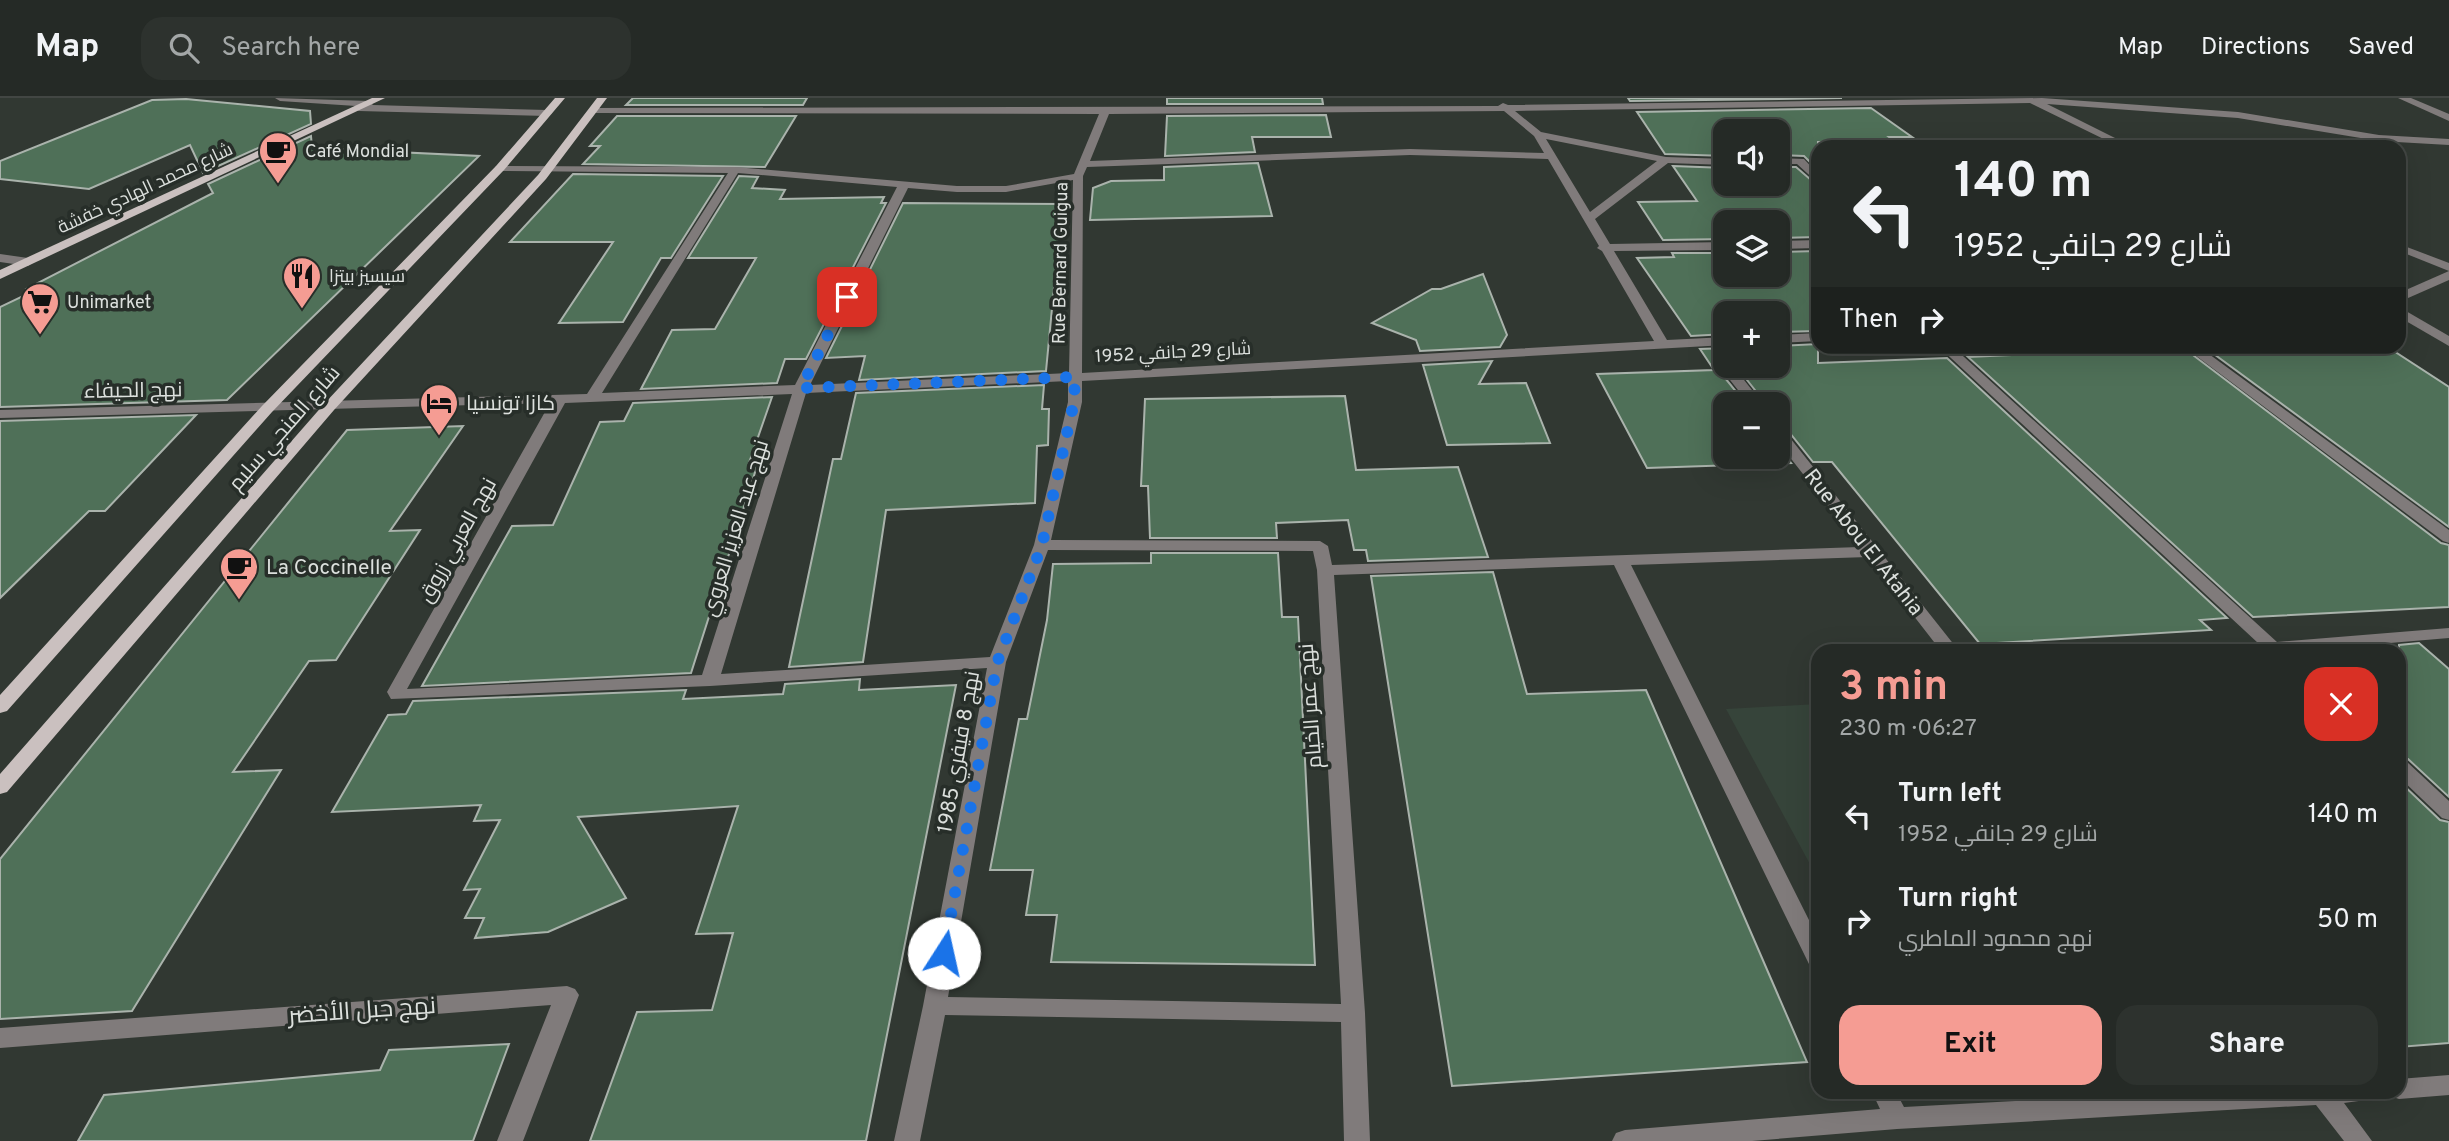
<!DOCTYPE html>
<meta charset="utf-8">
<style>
body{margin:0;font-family:Overpass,Cairo,sans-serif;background:#2d322e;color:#f1f3f6;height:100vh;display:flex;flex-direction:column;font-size:26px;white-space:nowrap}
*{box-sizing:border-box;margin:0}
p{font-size:23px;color:#a3a7a7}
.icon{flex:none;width:38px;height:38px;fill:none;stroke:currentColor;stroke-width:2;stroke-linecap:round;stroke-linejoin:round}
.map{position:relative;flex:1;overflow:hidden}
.sheet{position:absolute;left:1811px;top:546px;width:595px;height:455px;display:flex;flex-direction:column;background:#252a26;border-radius:21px;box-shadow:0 7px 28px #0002,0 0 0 2px #424643}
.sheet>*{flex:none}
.hud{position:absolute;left:1811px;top:42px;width:595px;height:214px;border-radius:21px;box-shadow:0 7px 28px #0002,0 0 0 2px #424643;background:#252a26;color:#f1f3f6;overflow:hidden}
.controls{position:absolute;left:1713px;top:21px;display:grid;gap:14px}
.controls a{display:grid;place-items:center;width:77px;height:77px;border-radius:14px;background:#252a26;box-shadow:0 7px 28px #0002,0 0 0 2px #424643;font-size:35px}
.pin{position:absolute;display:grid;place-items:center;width:60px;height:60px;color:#fff;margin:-30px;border-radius:14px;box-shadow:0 4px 10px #0006}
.me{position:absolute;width:77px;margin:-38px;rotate:10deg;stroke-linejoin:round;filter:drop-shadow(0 0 5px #0008)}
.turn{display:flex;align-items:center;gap:24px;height:147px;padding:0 28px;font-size:32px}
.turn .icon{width:91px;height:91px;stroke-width:2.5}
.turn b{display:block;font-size:49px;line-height:60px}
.then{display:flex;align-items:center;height:66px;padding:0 28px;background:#0003;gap:14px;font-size:26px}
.round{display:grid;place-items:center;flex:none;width:74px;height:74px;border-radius:21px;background:#2d322e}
.summary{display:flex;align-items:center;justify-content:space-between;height:119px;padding:0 28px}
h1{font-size:42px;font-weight:700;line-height:52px;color:#f59c93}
.cta{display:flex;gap:14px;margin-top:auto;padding:14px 28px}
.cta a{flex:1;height:80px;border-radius:21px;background:#f59c93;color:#111;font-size:28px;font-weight:700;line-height:80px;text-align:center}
.cta a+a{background:#2d322e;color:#f1f3f6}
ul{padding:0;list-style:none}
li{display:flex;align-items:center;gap:21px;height:105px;padding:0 28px}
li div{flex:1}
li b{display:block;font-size:26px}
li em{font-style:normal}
header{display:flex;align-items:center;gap:42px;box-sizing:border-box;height:98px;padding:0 35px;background:#252a26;border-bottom:2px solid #424643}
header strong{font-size:33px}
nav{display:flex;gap:38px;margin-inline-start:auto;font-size:24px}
.search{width:490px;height:63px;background:#2d322e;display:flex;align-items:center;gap:18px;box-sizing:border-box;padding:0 24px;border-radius:21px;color:#a3a7a7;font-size:26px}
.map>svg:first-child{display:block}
</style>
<header>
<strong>Map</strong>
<div class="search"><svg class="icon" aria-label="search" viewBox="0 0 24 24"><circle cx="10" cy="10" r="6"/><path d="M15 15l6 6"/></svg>Search here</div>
<nav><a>Map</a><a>Directions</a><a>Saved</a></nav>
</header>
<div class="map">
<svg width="2449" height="1043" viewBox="0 0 2449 1043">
<rect width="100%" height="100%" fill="#313832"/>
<polygon fill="#36443a" points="1818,606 1818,781 1726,611"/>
<g fill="#4f7058" stroke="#aab3ac" stroke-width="2">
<polygon points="633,0 807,0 803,7 626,7"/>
<polygon points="1167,0 1322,0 1323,6 1167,6"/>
<polygon points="1628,0 1842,0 1630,3"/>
<polygon points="186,1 310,13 311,26 203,75 190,47 89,91 0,81 0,63 152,2"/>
<polygon points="1871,10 1912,39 1889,39 1894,43 1818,44 1818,72 1804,58 1778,57 1778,33 1726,33 1726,58 1665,56 1637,14"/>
<polygon points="1326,17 1331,39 1252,39 1255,54 1165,58 1167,18"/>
<polygon points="617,18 796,18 765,69 583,66 600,48 590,48"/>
<polygon points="311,38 312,50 479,58 227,302 0,309 0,209 38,191 28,190 213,95 208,86"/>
<polygon points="1258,65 1272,118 1090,122 1093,90 1111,83 1164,82 1164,69"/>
<polygon points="1673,68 1726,70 1726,86 1778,86 1778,69 1796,69 1818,88 1818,139 1778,140 1778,124 1726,124 1726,141 1663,142 1638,104 1697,103"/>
<polygon points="573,76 723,78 671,160 661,160 623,224 559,225 613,144 510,144"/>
<polygon points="739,78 758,79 752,90 785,92 780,101 884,99 881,105 886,105 806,261 785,261 777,285 641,291 672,232 715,231 756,160 688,160"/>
<polygon points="903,105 1062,106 1046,273 859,282 865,258 826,260"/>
<polygon points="1818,153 1818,233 1778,234 1778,215 1726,215 1726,236 1691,238 1637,160 1674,159 1672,155 1726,155 1726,177 1778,177 1778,154"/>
<polygon points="1483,176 1507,237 1500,249 1420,253 1416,242 1372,225 1432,191 1441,191"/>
<polygon points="1818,246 1818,265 1947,260 2227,520 2200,522 2211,532 1980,546 1832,364 1813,364 1785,329 1778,328 1778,306 1766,306 1736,268 1778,268 1778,248"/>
<polygon points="2099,248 2181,248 2441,445 2449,447 2449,509 2253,519 1968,259 2105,253"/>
<polygon points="2203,248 2386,248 2449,289 2449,429"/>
<polygon points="1726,250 1726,262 1718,266 1717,270 1746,306 1726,306 1726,359 1778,359 1778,348 1791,365 1647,370 1597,276 1714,272 1700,251"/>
<polygon points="1492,263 1479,286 1526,285 1550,345 1447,347 1423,267"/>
<polygon points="1044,287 1042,311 1049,311 1048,347 1037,348 1035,405 886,412 863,564 789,569 833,361 841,361 856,295"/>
<polygon points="1345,298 1356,372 1458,369 1488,459 1368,463 1366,452 1354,452 1348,422 1276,425 1277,440 1150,440 1148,388 1141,388 1145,301"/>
<polygon points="772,299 749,365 758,365 691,575 422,588 512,428 553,427 600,324 624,323 633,305"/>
<polygon points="196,317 105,413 89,413 0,500 0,323"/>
<polygon points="463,328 390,433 420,432 336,562 309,563 233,674 281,672 132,913 0,921 0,761 347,332"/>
<polygon points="1151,455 1278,455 1282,519 1298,519 1315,867 1051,864 1057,817 1026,817 1033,772 990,772 1019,621 1027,621 1047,522 1053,466 1151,465"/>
<polygon points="1493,474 1527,596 1646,592 1807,964 1452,988 1371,478"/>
<polygon points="2419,545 2449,571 2449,699 2408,661 2399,659 2399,547"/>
<polygon points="860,581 859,592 956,587 866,1043 590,1043 637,914 712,912 733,835 696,836 738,708 578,719 626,800 548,834 475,840 484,820 465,820 480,791 464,792 500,722 474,723 481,707 332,714 388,617 406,616 413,603 686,592 683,601 783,596 785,586"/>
<polygon points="2399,683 2440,722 2449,724 2449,945 2399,949"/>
<polygon points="509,946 473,1043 78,1043 104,997 380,972 389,952"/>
</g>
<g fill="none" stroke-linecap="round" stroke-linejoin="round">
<g fill="#807b7b" fill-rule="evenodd">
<polygon points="275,0 369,3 373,7 547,12 552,15 547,18 359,13 356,12 356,8 280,3"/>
<path d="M2042 0 2238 14 2379 37 2449 41V47L2379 43 2238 20 2047 6 2133 49H2120L2030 5 1515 13 1541 34 1666 59 1726 61V67L1668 65 1595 121 1610 146 1726 144V152L1614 153 1667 242 1726 239V247L1082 283V304L1051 442 1320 443 1328 448 1332 467 1860 449 1778 344V330L1783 331 1959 553H1941L1868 459 1631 467 1818 840V871L1810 868 1807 862 1614 467 1334 477 1365 915 1370 1043H1344L1341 924 945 917 920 1043H894L923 908 987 570 710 588 391 601 387 594 550 305 0 320V312L587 296 728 75 500 73 495 70 496 68 735 69 957 88H1006L1074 76 1099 16 590 15 588 13 593 10 1498 8 1503 5 1508 7ZM1504 13 1534 38 1544 55 1410 51 1090 63 1109 16ZM1546 41 1657 63 1590 114ZM1410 57 1548 61 1599 148 1597 150 1602 153 1654 243 1082 275 1083 78 1087 69ZM738 75 897 89 795 287 602 295ZM1073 82 1069 275 810 287 908 90 957 94H1006ZM1068 283V304L1034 447 990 559 721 576 806 295ZM792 296 702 577 407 591 565 305ZM1048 452 1313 453 1317 472 1341 906 948 899 1006 564Z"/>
<polygon points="2398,0 2411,0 2449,16 2449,23"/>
<polygon points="1778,60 1804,61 1818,76 1818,85 1797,66 1778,66"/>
<polygon points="1818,142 1818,150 1778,151 1778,143"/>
<polygon points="2399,146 2449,165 2449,173 2399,153"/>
<polygon points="0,156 28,160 34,164 28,168 0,164"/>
<polygon points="2449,173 2449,182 2399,204 2399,195"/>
<polygon points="2399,209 2449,238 2449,248 2399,219"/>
<polygon points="1818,235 1818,243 1778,245 1778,237"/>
<polygon points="1938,248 1952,248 2277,544 2449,530 2449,540 2295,553 2220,553 2229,548 2258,545"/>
<polygon points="2183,248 2198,248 2449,432 2449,445 2443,443"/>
<polygon points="1726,264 1726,268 1733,268 1763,306 1749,306 1719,268"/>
<polygon points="2399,662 2406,663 2449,703 2449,722 2442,720 2399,679"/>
<polygon points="567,888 575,891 579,897 523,1043 497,1043 551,907 0,950 0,930"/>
<polygon points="2449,977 2449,997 2399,1001 2390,998 2388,994 2399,994 2399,981"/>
<polygon points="1872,994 1896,994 1904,1009 2178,994 2376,994 2373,1001 2344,1005 2372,1043 2344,1043 2316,1007 1897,1031 1752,1043 1612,1043 1616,1035 1625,1032 1880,1011"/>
</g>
<g fill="#cac0bf" fill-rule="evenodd">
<polygon points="372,0 385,0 0,181 0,172"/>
<polygon points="555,0 565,0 504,72 272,314 7,613 0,615 0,597 262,308 496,68"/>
<polygon points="597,0 607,0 546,81 334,312 7,694 0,696 0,676 324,306 538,77"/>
</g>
</g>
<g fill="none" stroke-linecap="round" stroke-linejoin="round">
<polyline stroke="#1a73e8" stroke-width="12" stroke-dasharray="0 21.6" points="847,199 801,290 1075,279 1074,304 1042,447 997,565 944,855"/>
</g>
<defs>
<symbol id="cafe-pin" viewBox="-11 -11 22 30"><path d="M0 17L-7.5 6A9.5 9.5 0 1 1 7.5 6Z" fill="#f59c93" stroke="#272e29"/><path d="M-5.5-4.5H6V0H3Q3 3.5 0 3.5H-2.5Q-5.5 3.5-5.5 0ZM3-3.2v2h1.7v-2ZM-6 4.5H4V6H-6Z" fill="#111"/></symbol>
<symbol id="restaurant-pin" viewBox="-11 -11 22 30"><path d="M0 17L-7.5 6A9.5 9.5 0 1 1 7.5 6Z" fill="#f59c93" stroke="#272e29"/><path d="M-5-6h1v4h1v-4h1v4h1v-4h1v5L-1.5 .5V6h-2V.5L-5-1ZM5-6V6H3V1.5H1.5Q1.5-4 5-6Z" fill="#111"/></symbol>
<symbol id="supermarket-pin" viewBox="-11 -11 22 30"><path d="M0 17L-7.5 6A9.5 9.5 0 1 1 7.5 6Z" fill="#f59c93" stroke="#272e29"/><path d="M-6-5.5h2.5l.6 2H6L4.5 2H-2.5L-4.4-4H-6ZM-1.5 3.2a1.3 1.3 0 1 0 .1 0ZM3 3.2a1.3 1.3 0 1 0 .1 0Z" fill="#111"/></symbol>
<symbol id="hotel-pin" viewBox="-11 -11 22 30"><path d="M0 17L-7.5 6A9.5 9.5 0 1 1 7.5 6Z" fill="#f59c93" stroke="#272e29"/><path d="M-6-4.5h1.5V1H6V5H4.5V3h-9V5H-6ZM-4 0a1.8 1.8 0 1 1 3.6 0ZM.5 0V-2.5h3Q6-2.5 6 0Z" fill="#111"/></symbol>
</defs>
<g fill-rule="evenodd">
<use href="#cafe-pin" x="256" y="31" width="44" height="60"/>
<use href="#restaurant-pin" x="280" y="156" width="44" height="60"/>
<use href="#supermarket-pin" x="18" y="182" width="44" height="60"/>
<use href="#hotel-pin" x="417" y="283" width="44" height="60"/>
<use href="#cafe-pin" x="217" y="447" width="44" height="60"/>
</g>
<g text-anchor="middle" stroke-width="7" stroke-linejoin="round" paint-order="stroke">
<g font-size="18" fill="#dce0dd" stroke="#272e29" text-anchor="start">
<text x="305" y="59">Café Mondial</text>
<text x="329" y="184">سيسيز بيتزا</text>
<text x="67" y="210">Unimarket</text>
</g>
<g font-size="18" fill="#dce0dd" stroke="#272e29">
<text transform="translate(145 90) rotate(-25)" y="6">شارع محمد الهادي خفشة</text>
<text transform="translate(1060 165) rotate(-89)" y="6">Rue Bernard Guigua</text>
<text transform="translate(1173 254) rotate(-3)" y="6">شارع 29 جانفي 1952</text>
</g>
<g font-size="21" fill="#dce0dd" stroke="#272e29">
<text transform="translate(133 292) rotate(-1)" y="7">نهج الحيفاء</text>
<text transform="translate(284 330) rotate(-49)" y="7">شارع المنجي سليم</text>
<text transform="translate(735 430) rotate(-73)" y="7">نهج عبد العزيز العروي</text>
<text transform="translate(457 442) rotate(-61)" y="7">نهج العربي زروق</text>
<text transform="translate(1864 444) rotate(52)" y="7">Rue Abou El Atahia</text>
<text transform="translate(1310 608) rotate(-94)" y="7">نهج عمر الخيام</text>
<text transform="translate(958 654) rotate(-80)" y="7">نهج 8 فيفري 1985</text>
</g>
<g font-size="21" fill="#dce0dd" stroke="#272e29" text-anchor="start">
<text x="466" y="312">كازا تونسيا</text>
<text x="266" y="476">La Coccinelle</text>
</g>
<g font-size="24" fill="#dce0dd" stroke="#272e29">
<text transform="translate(362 912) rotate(-4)" y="8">نهج جبل الأخضر</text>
</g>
</g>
</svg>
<div class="controls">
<a><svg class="icon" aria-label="sound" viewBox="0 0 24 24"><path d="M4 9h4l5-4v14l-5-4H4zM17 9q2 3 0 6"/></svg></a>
<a><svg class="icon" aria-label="layers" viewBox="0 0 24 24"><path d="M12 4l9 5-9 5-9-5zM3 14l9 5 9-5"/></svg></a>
<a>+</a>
<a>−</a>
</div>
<div class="pin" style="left:847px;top:199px;background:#d93025"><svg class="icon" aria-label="arrive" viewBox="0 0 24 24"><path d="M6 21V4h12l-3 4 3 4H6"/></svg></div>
<svg class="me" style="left:944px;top:855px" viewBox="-20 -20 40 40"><circle r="19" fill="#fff"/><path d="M0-13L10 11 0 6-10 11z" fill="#1a73e8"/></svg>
<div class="hud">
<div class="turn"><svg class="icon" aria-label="left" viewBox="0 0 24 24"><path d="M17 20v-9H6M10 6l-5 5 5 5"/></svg><div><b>140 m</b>شارع 29 جانفي 1952</div></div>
<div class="then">Then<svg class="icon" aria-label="right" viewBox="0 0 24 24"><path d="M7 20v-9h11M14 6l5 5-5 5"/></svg></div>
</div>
<section class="sheet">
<div class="summary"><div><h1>3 min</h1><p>230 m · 06:27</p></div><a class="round" style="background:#d93025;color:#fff"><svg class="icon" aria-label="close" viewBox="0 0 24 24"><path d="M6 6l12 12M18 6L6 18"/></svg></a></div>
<ul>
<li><svg class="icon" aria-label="left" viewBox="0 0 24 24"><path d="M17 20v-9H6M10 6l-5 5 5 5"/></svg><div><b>Turn left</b><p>شارع 29 جانفي 1952</p></div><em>140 m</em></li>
<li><svg class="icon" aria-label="right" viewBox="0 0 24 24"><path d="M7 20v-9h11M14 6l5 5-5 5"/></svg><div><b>Turn right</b><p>نهج محمود الماطري</p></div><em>50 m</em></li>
</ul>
<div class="cta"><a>Exit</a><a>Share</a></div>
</section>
</div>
